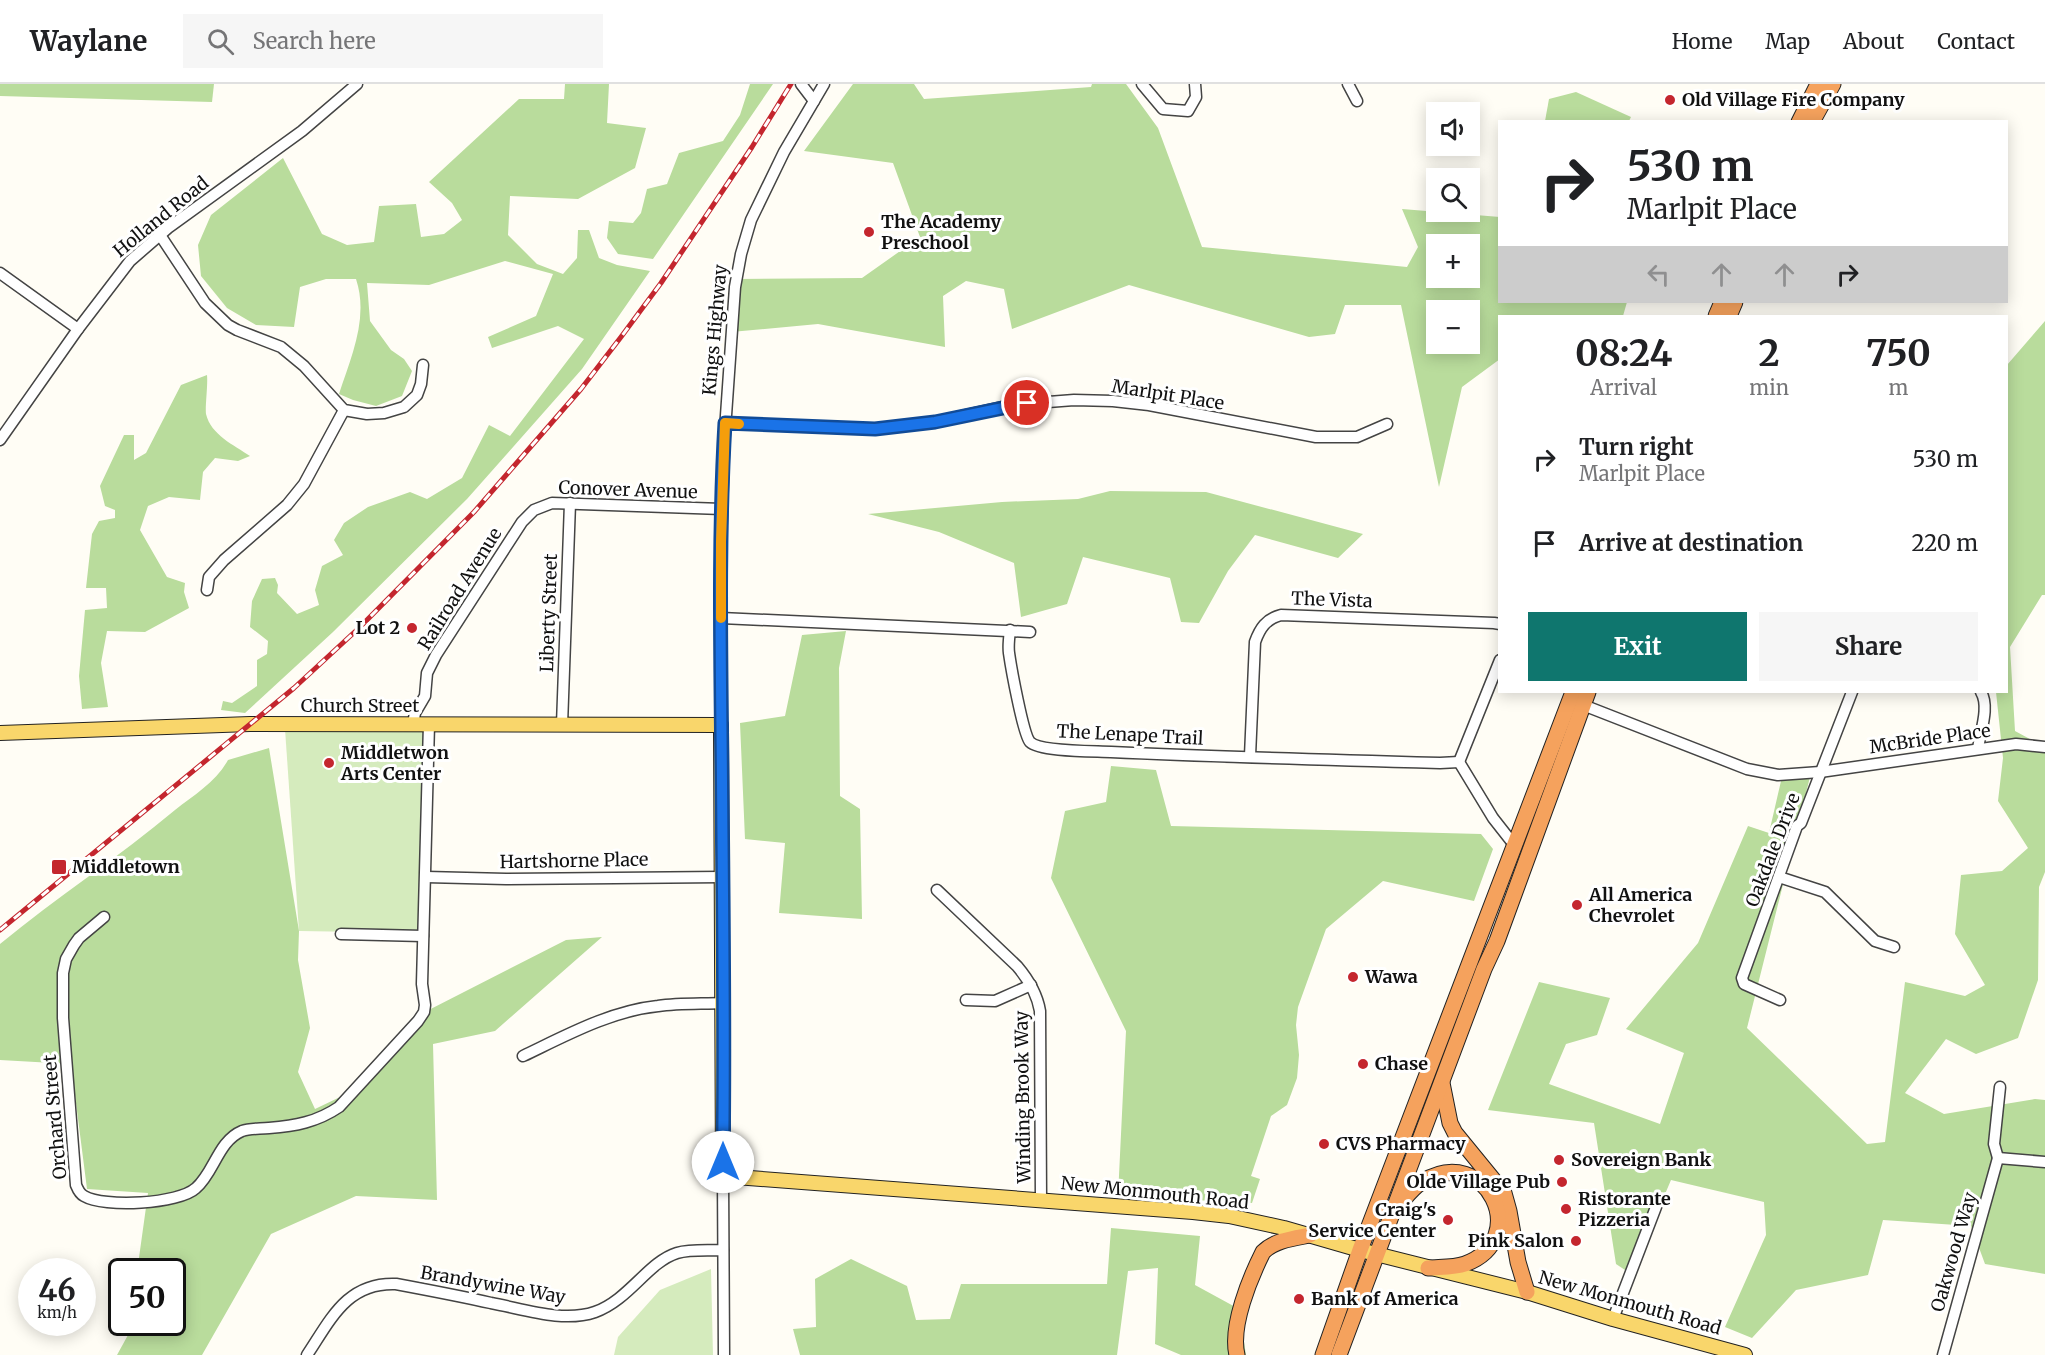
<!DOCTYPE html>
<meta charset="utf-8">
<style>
body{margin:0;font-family:Merriweather,serif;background:#f6f6f6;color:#202124;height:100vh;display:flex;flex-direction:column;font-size:22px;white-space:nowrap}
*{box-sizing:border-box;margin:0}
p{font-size:20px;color:#757577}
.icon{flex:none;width:33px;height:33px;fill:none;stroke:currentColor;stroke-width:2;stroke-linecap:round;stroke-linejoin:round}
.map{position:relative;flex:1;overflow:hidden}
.sheet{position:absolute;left:1498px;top:231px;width:510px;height:378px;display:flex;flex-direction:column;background:#fff;border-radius:0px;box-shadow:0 3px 15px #0003}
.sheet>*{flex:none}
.top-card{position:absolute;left:1498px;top:36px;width:510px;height:183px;border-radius:0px;box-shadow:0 3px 15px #0003;background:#fff;color:#202124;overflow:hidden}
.buttons{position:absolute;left:1426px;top:18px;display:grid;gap:12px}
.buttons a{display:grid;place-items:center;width:54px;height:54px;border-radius:0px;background:#fff;box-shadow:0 3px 15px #0003;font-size:30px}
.speed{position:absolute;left:18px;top:1174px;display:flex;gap:12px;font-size:30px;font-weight:700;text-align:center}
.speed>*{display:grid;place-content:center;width:78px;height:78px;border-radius:50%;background:#fff;box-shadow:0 3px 15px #0003;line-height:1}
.speed small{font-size:15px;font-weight:400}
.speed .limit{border:3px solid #111;border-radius:9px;background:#fff;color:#111}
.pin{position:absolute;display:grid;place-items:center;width:51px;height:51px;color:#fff;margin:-26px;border:3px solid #fff;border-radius:50%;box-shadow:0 2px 6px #0007}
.me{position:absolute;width:66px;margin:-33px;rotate:0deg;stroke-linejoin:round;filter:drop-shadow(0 0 4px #0008)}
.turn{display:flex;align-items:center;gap:21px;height:126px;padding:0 30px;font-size:27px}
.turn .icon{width:78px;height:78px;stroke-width:2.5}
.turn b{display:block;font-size:42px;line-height:51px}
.lanes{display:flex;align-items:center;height:57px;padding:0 30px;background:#0003;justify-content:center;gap:30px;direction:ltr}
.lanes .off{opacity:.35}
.eta{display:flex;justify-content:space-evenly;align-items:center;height:102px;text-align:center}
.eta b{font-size:36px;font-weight:700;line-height:42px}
.action{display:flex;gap:12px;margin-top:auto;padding:12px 30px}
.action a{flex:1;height:69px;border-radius:0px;background:#0f766e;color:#fff;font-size:24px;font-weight:700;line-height:69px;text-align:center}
.action a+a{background:#f6f6f6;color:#202124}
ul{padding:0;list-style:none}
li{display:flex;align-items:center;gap:18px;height:84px;padding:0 30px}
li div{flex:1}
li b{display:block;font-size:22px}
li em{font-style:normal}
header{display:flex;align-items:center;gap:36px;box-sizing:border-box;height:84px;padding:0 30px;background:#fff;border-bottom:2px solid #e0e0e0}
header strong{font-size:28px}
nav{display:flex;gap:33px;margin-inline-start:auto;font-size:21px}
.search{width:420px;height:54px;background:#f6f6f6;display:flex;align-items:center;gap:15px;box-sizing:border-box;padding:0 21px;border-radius:0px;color:#757577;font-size:22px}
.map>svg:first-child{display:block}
</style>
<header>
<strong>Waylane</strong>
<div class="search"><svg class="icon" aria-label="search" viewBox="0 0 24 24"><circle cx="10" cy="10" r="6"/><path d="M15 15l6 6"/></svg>Search here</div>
<nav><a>Home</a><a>Map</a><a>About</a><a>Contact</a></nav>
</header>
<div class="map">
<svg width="2045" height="1271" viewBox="0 0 2045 1271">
<rect width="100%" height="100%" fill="#fffdf5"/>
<g fill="#d5ebbd">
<polygon points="425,640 423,849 299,847 285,645"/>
<polygon points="711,1185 713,1271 614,1271 618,1253 660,1206"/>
</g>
<g fill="#b9dc9c" fill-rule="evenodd">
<polygon points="0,0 214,0 212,18 0,12"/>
<path d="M565 0H609L607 39 646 44 635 84 578 115 510 112 508 151 537 180 563 190 577 174 578 146H589L599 174 617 181 650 187 582 285 467 415 333 548 245 629 221 626 223 617 232 619 257 602V576L267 570 268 557 250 543 252 517 262 495 275 494 278 501 277 509 297 530 319 521 315 506 322 482 343 471 334 456 344 439 368 423 410 408 427 415 462 394 489 341 510 352 584 255 558 242 492 264 488 253 536 232 553 190 505 177 429 201 367 199 370 237 391 266 404 275 412 287 402 312 376 322 353 316 339 310C351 273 369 234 356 195H326L300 203 294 243 256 241 227 224 201 192 198 161 211 131 283 74 322 150 347 161 374 158 379 122 416 120 421 153 444 150 462 136 452 119 429 98 519 15H564Z"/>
<polygon points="750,0 773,0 653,175 618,170 607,154 609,137 633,139 641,129 647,105 667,100 679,69 723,57 740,31"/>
<path d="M853 0H914L924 15 1091 3 1092 0H1126L1158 44 1202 163 1407 183 1418 163 1402 125 1500 133V218H1627L1623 232H1500V275L1462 303 1439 403 1401 221H1345L1335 250 1309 253 1129 201 1012 245 1004 205 966 197 943 212 945 263 818 240 731 248 737 195 862 194 920 153 893 79 804 67ZM1437 160H1470V194H1437ZM1437 226H1470V260H1437Z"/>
<polygon points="1576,8 1631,33 1629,37 1545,37 1549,15"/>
<polygon points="2045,237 2045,511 2042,511 2010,563 2015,647 2045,663 2045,788 2039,803 2038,896 2018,954 1976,970 1946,955 1905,1009 1944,1030 2035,1015 2045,1016 2045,1190 1985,1180 1971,1142 1883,1136 1868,1191 1796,1206 1752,1254 1725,1243 1766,1151 1764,1118 1671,1096 1631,1190 1616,1180 1594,1039 1488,1026 1539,898 1610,914 1597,951 1566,960 1549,1000 1660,1040 1684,969 1626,945 1698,859 1748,742 1769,749 1781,697 1810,693 1747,944 1867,1060 1885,1058 1905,898 1965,912 1985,901 1955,850 1961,791 2002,787 2028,764 1998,717 2003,674 1996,608 2007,608 2007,281"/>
<path d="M207 291C208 301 205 323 206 330 211 351 234 361 250 372L238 377 215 374 203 388 200 416 169 413 148 422 140 446 167 493 185 499 184 508 189 524 145 548 107 547 101 579 108 623 82 625 79 592 85 526 107 524 106 504H86L92 450 99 437 115 434V426L105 422 100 402 124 351H134V376L146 369 181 301Z"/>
<polygon points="1110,407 1206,408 1363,450 1338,474 1255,451 1228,487 1199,539 1181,538 1170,494 1083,473 1067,520 1021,533 1014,479 939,448 868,430 1002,418 1078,415"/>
<polygon points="846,547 839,584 840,712 860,725 862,835 779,829 785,759 745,755 740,639 785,632 802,551"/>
<path d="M269 664 299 847 298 876 310 944 298 988 315 1025 361 1003 417 932 566 856 602 853 495 947 433 960 437 1116 356 1112 271 1150 202 1271H117L128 1251 129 1239H172V1188H137L148 1109 87 1105 71 980 0 976V860C57 813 119 773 175 726 194 711 216 698 228 676Z"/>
<polygon points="1111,682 1156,686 1171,742 1481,750 1493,765 1474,817 1383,797 1326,845 1298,923 1296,941 1299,971 1297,994 1287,1021 1271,1032 1251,1092 1260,1095 1252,1119 1118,1112 1126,947 1051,794 1065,727 1106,718"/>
<polygon points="1111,1144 1200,1152 1195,1201 1239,1225 1246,1271 1181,1271 1155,1260 1158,1184 1128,1187 1117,1271 800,1271 793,1245 816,1243 815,1195 851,1175 907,1202 916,1236 950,1235 961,1200 1107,1200"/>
</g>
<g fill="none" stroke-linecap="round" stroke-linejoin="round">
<defs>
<g id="minor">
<polyline points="801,0 814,17"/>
<polyline points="1142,0 1163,25 1188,27 1196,13 1195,0"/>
<polyline points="1348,0 1357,17"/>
<polyline points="160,151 205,219 228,241 237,246 281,263 304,282 344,326 367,330 384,329 404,323 417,311 421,300 423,281"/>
<polyline points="0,189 78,245"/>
<polyline points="725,339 875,345 935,338 1011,321 1074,316 1113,317 1149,321 1316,353 1357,353 1387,340"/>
<polyline points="0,356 78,245 130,177 168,144 302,47 357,0"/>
<polyline points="207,506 209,493 224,476 287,421 304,400 344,326"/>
<polyline points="721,534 1030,548"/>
<path d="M1010 546C1009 554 1008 562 1009 569 1011 583 1023 650 1030 658 1040 668 1096 667 1111 668 1221 673 1330 676 1440 679L1459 678"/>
<polyline points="1583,621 1747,685 1778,691 1820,688 2016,660 2045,663"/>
<polyline points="413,640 415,629 425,612 427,589 436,571 522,438 534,426 552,419 722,425"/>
<polyline points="562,641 570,419"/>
<polyline points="721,641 721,458 724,360 735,203 741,170 751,136 784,68 824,0"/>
<path d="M1978 665C1980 648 1990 623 1981 608"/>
<path d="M1250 672 1255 558C1260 544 1266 535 1281 531L1494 539 1500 540"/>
<polyline points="1459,678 1500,576"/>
<polyline points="1459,678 1493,734 1515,762"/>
<polyline points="426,793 506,795 722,793"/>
<polyline points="1779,793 1825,808 1875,857 1894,863"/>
<path d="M937 806 1017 882C1028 895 1037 909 1040 927L1041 1116"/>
<path d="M104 833 79 854 74 861 66 875 63 889V934L76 1101C78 1106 80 1110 84 1112 104 1124 179 1120 196 1104 214 1089 218 1057 242 1047 250 1044 260 1045 269 1044 295 1042 317 1038 339 1023L418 937 424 928 425 921 422 900 429 640"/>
<polyline points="341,850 423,852"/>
<polyline points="966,916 995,917 1031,901"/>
<polyline points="1780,916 1744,900 1742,894 1797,742 1801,739 1852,608"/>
<path d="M523 972C565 952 610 927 658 922 679 919 701 920 723 919"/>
<polyline points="1998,1074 1994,1060 2000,1003"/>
<polyline points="1998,1074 2045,1078"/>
<polyline points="723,1092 724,1271"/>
<polyline points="1613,1235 1656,1123"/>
<path d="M307 1271C331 1235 347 1198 396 1200 428 1206 460 1212 491 1219 524 1225 563 1239 595 1228 629 1216 648 1178 677 1169 691 1165 708 1167 723 1166"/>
<polyline points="1943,1271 1998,1074"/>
</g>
<polyline id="major" points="0,649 250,640 721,641 723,1092 1193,1128 1229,1132 1284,1144 1360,1166 1527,1208 1613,1235 1745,1271"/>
<g id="highway">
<polyline points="1799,38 1818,0"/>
<polyline points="1812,38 1833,0"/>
<polyline points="1716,232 1722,218"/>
<polyline points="1729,232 1735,218"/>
<polyline points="1442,999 1450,1039 1455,1049 1504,1109 1509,1127 1518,1178 1527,1208"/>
<path d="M1399 1121C1406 1113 1413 1103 1422 1098 1486 1058 1533 1155 1465 1180 1454 1184 1439 1183 1428 1184"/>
<path d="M1237 1271C1230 1242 1250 1194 1263 1168 1275 1156 1295 1154 1310 1151"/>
<polyline points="1323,1271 1360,1166 1573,608"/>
<polyline points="1339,1271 1484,885 1497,857 1588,608"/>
</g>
</defs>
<use href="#minor" stroke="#444" stroke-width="13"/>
<use href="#major" stroke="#222" stroke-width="16"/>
<use href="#highway" stroke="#222" stroke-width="17"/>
<use href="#minor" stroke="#fff" stroke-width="10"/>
<use href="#major" stroke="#f9d66b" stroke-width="14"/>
<use href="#highway" stroke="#f5a25d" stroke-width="15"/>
<defs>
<polyline id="rail" points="0,846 294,604 360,543 474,428 581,305 621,253 661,199 752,63 791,0"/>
</defs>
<use href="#rail" stroke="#c4262e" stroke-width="5"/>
<use href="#rail" stroke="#fff" stroke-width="3" stroke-dasharray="9" stroke-linecap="butt"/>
</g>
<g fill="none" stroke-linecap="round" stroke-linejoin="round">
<defs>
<path id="route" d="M723 1078C725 951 723 824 722 697 721 578 718 458 725 339L875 345 935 338 1027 319"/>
</defs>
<use href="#route" stroke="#114b97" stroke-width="15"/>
<use href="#route" stroke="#1a73e8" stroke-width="10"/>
<polyline stroke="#f59e0b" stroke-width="10" points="721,534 721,458 725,339 739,340"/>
</g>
<g fill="#c4262e" stroke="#fff" stroke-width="2">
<circle cx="1670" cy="16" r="6"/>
<circle cx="869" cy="148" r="6"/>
<circle cx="412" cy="544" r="6"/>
<circle cx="329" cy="679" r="6"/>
<rect x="51" y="775" width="16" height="16" rx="3"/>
<circle cx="1577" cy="821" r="6"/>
<circle cx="1353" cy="893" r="6"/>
<circle cx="1363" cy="980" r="6"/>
<circle cx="1324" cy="1060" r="6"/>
<circle cx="1559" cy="1076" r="6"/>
<circle cx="1562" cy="1098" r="6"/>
<circle cx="1566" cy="1125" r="6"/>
<circle cx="1448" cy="1136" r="6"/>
<circle cx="1576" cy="1157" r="6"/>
<circle cx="1299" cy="1215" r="6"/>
</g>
<g text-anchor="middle" stroke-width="6" stroke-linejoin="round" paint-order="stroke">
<g font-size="18" font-weight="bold" fill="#111" stroke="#fff" text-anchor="start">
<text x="1682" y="22">Old Village Fire Company</text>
<text x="881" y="144">The Academy<tspan x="881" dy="21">Preschool</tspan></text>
<text x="400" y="550" text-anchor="end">Lot 2</text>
<text x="341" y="675">Middletwon<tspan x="341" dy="21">Arts Center</tspan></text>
<text x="72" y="789">Middletown</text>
<text x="1589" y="817">All America<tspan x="1589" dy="21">Chevrolet</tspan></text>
<text x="1365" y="899">Wawa</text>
<text x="1375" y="986">Chase</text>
<text x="1336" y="1066">CVS Pharmacy</text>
<text x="1571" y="1082">Sovereign Bank</text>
<text x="1550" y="1104" text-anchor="end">Olde Village Pub</text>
<text x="1578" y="1121">Ristorante<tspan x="1578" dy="21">Pizzeria</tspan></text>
<text x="1436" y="1132" text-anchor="end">Craig's<tspan x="1436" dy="21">Service Center</tspan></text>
<text x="1564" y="1163" text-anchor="end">Pink Salon</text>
<text x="1311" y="1221">Bank of America</text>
</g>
<g font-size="18" fill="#111" stroke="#fff">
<text transform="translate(161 133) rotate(-39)" y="6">Holland Road</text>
<text transform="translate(715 246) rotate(-85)" y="6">Kings Highway</text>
<text transform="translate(1168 311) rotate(9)" y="6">Marlpit Place</text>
<text transform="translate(628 406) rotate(2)" y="6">Conover Avenue</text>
<text transform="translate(460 505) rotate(-58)" y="6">Railroad Avenue</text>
<text transform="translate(1332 516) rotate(2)" y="6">The Vista</text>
<text transform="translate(549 529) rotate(-88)" y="6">Liberty Street</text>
<text x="360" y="628">Church Street</text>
<text transform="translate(1130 651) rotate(3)" y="6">The Lenape Trail</text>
<text transform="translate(1930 655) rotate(-8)" y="6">McBride Place</text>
<text transform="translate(1773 766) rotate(-69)" y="6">Oakdale Drive</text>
<text transform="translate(574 777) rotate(-1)" y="6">Hartshorne Place</text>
<text transform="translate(1023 1013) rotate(-91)" y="6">Winding Brook Way</text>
<text transform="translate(55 1033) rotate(-95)" y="6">Orchard Street</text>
<text transform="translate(1155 1109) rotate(6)" y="6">New Monmouth Road</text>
<text transform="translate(1954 1168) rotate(-74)" y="6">Oakwood Way</text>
<text transform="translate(493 1201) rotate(10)" y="6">Brandywine Way</text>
<text transform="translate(1630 1219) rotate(16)" y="6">New Monmouth Road</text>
</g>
</g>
</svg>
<div class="buttons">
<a><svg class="icon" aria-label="sound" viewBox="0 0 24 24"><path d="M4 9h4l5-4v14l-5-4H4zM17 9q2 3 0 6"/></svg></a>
<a><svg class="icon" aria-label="search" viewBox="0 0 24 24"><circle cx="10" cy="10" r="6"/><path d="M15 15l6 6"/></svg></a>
<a>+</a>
<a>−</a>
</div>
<div class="speed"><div>46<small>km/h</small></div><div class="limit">50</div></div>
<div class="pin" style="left:1027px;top:319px;background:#d93025"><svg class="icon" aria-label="arrive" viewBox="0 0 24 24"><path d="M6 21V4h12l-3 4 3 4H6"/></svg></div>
<svg class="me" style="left:723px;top:1078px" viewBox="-20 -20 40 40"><circle r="19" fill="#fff"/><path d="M0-13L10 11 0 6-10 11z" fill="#1a73e8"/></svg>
<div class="top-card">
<div class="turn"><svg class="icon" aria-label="right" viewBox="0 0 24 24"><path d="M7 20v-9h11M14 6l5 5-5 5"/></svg><div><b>530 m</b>Marlpit Place</div></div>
<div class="lanes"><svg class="icon off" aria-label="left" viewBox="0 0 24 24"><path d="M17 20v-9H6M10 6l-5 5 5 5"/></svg><svg class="icon off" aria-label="ahead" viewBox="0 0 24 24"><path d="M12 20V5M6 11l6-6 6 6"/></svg><svg class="icon off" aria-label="ahead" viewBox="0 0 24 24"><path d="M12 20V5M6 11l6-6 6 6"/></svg><svg class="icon" aria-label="right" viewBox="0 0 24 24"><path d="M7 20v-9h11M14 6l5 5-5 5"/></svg></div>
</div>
<section class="sheet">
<div class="eta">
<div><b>08:24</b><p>Arrival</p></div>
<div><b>2</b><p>min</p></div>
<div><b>750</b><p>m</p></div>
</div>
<ul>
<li><svg class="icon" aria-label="right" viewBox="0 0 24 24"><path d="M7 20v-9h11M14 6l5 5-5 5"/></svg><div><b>Turn right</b><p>Marlpit Place</p></div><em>530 m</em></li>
<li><svg class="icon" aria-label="arrive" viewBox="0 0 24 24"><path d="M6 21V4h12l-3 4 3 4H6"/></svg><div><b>Arrive at destination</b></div><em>220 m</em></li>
</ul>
<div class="action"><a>Exit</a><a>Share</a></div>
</section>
</div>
